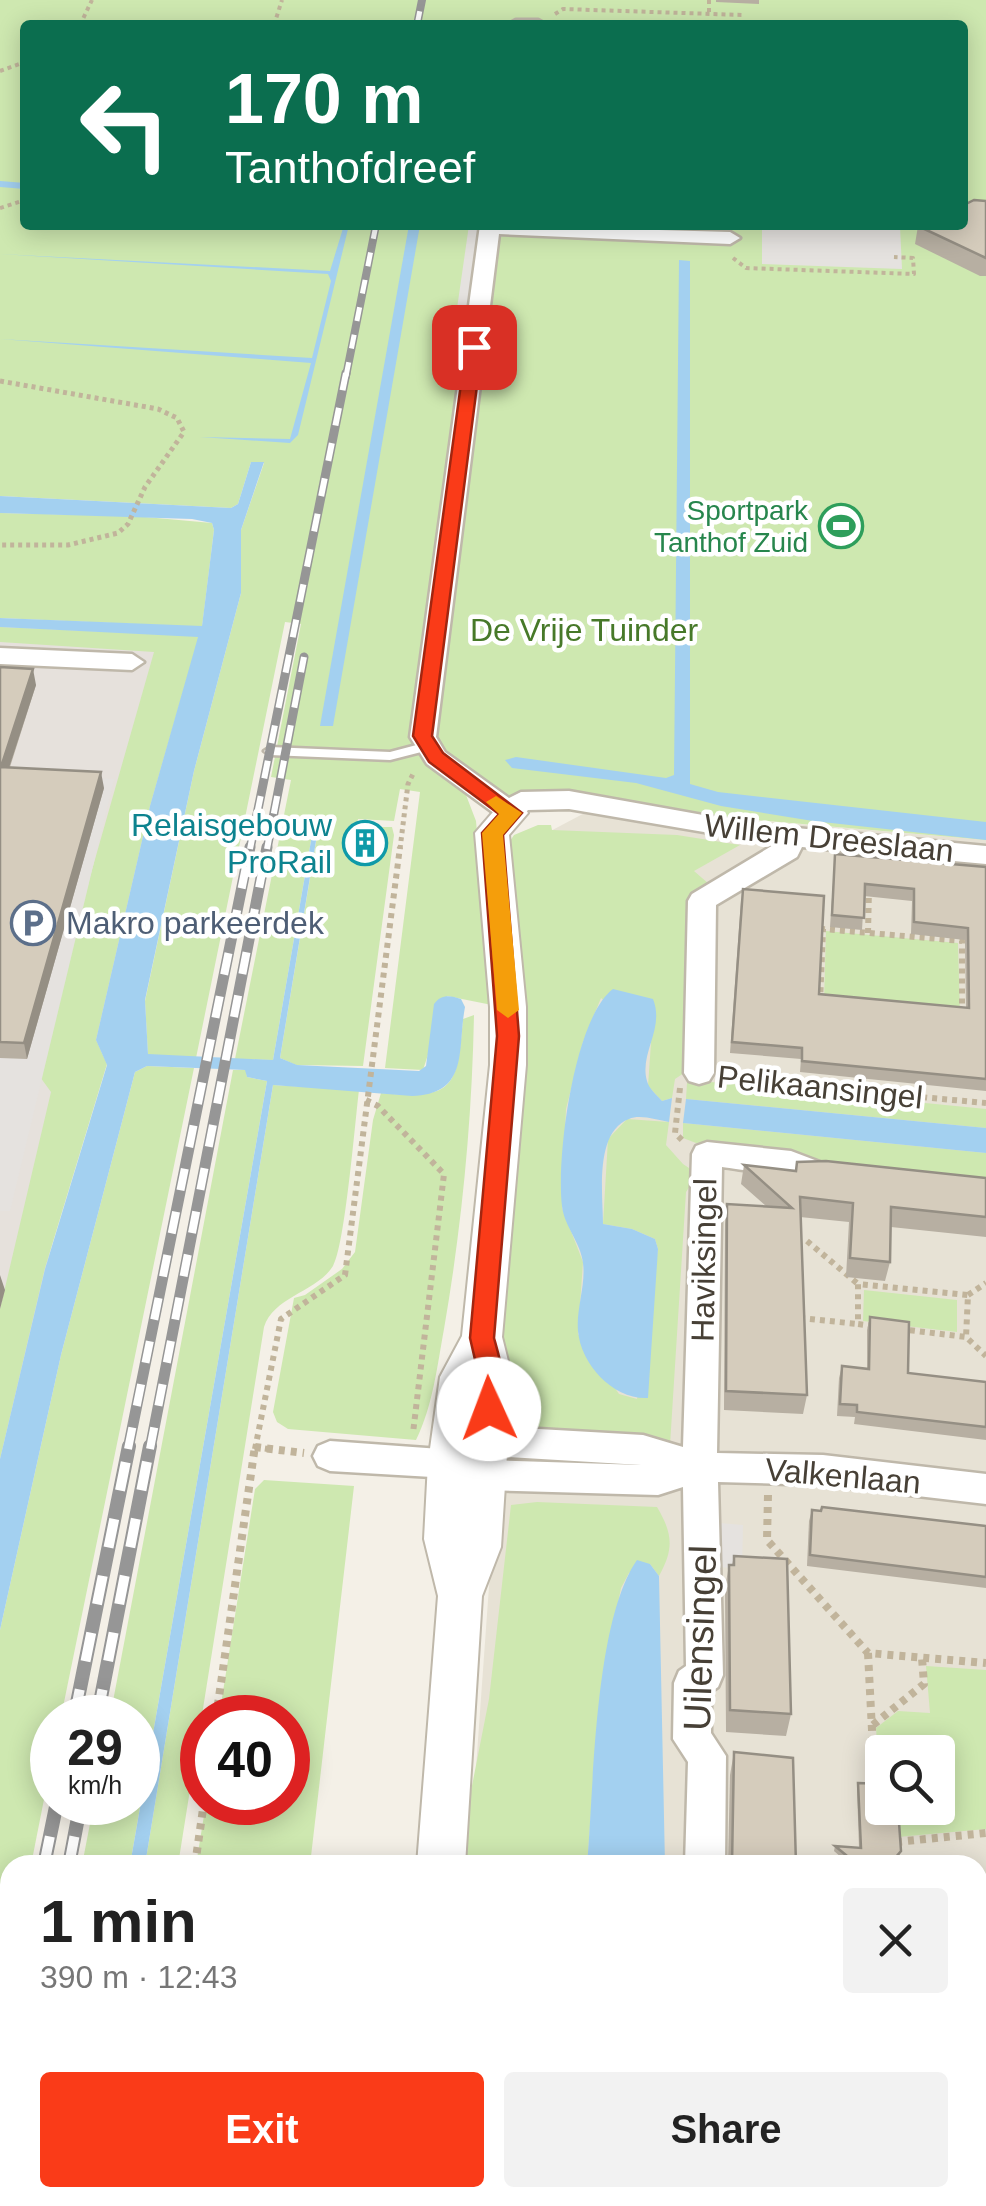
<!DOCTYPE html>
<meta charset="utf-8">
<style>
body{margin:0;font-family:Arial,sans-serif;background:#f2f2f2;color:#222;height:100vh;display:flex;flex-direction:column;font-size:38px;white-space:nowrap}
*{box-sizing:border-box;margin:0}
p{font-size:32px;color:#767676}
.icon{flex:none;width:55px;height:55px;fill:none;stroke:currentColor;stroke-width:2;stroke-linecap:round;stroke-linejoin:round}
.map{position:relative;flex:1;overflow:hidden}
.drawer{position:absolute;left:0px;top:1855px;width:988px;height:352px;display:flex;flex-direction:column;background:#fff;border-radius:30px 30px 0 0;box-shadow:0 5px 25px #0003}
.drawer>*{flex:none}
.banner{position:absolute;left:20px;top:20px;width:948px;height:210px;border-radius:10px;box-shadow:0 5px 25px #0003;background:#0b6e4f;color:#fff;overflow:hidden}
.fabs{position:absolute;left:865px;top:1735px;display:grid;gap:20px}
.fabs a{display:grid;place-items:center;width:90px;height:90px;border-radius:10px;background:#fff;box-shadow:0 5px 25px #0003;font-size:50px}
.speed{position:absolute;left:30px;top:1695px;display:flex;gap:20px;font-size:50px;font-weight:700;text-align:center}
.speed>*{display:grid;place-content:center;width:130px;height:130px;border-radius:50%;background:#fff;box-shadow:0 5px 25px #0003;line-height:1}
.speed small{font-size:25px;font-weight:400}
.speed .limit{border:15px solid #d22;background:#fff;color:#111}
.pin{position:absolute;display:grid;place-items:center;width:85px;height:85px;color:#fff;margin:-42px;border-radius:20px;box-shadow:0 5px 15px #0006}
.me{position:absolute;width:110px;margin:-55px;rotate:358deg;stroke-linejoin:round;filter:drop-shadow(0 0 8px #0008)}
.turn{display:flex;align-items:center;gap:35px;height:210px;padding:0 40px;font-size:45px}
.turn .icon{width:130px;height:130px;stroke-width:2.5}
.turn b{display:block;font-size:70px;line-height:85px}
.round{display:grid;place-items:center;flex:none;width:105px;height:105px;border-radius:10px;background:#f2f2f2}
.headline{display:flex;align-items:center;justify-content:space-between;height:170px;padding:0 40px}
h1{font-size:60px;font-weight:700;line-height:75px}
.primary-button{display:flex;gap:20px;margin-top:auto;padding:20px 40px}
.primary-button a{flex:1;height:115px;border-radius:10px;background:#fa3b18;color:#fff;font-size:40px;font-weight:700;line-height:115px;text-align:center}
.primary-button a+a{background:#f2f2f2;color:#222}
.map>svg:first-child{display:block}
</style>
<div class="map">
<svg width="986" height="2206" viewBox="0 0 986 2206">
<rect width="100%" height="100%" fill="#f4f0e7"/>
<path fill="#e7e2d5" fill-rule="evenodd" d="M596 807 986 840V2206H447L448 2198H978V1865H469L543 835ZM882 1752H938V1808H882Z"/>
<polygon fill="#e6e1dc" points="0,623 199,636 0,1459"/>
<g fill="#cee8b0" fill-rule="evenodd">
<path d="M0 0H986V840L466 795 476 821 492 1005 447 996 423 1070 385 1068 420 792 400 789 394 821 358 819 352 858 372 859 377 827H392L394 835 363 1066 296 1065 280 1058 317 836 312 835 273 1060 235 1059 291 780 271 777 301 624 285 622 196 1058 148 1055 145 1001 194 771 241 593V530L264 463 251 462 238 504 231 508 0 496ZM25 25H962V225H25Z"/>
<polygon points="0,513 134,516 212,523 214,530 202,627 0,618"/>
<polygon points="0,627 199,636 150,806 96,1040 107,1064 45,1268 0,1459 0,1309 51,1092 35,1070 154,652 0,642"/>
<polygon points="538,825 551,825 552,830 677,835 740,845 694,871 709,884 693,1067 675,1079 672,1098 662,1101 648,1086 651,1043 601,998 583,1042 566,1109 562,1208 583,1262 578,1334 619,1394 637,1399 658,1249 655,1239 632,1229 603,1224 608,1139 627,1119 669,1122 666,1145 683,1164 698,1174 686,1192 670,1445 528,1431 510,1420 497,1389 508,844 514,835"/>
<polygon points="826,931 958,943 960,1014 824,1002"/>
<path d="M474 1015C472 1120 462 1225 444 1329 437 1367 433 1405 416 1440L288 1429 277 1422 273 1412 294 1298 305 1295 342 1269 355 1252 373 1120 381 1093C455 1100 457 1087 463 1019Z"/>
<polygon points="147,1066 194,1068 61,1717 52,1718 52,1759 31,1865 10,1865 10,1966 0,2014 0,1630 61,1355 135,1072"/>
<polygon points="233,1070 246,1070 247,1077 267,1081 130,1865 82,1865 94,1803 138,1802 138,1718 110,1717"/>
<polygon points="691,1080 986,1109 986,1128 686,1099 687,1083"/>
<path d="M273 1085 359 1090C355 1122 345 1246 333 1266 317 1292 274 1296 264 1327L178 1865H145Z"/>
<polygon points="683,1123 986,1153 986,1185 709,1148 683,1138"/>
<polygon points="864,1290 957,1300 957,1332 863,1321"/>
<polygon points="264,1480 354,1486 310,1865 196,1865 206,1803 288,1802 288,1718 219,1717 255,1489"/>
<path d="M537 1502 657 1507C673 1534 674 1549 659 1576L650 1564 629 1573 621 1588 600 1695 587 1865H464L470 1796 489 1699 511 1505Z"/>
<polygon points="926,1666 986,1670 986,1829 898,1837 896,1808 938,1808 938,1752 882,1752 880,1789 876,1728 898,1711 930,1713"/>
<polygon points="158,2198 264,2198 263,2206 157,2206"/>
<polygon points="415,2198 556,2198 557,2206 414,2206"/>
</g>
<g fill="#e5e2df">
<polygon points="469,225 602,225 602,236 510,234 496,239 477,387 446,385"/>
<polygon points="762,225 900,226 902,269 762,264"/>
<polygon points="0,775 114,779 10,1211 0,1211"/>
<polygon points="720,1523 743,1525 742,1569 719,1567"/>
</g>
<g fill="#a3d0f0">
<polygon points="344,225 349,225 298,435 290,443 200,437 290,439 311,363 0,339 312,358 331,281 328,274 0,254 330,271"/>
<polygon points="409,225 420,225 333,726 320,726"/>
<polygon points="679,260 690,261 690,784 718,792 986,822 986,840 813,821 721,806 636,783 512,768 505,760 516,757 666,778 674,775"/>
<path d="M251 462H264L241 530V593L194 771 145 1000 148 1054 273 1060 312 835H317L280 1058 297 1065 419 1071 426 1066 434 1004C441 994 450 995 461 999L465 1007C457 1049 470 1094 412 1096L273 1085 145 1865H130L267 1081 247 1077 245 1070 147 1066 135 1072 61 1355 0 1630V1459L45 1269 107 1065 96 1040 150 806 198 637 0 627V618L202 626 214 530 212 523 192 519 0 513V496L231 508 238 504Z"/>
<path d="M613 989 653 999C665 1029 639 1053 647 1081 649 1089 657 1095 662 1101L672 1098 669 1122C657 1120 640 1114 629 1119 594 1132 603 1195 603 1224L632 1229 655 1239 658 1249 648 1398C614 1400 581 1365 578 1331 576 1309 586 1285 583 1263 581 1243 564 1226 562 1206 556 1158 574 1018 613 989Z"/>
<polygon points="686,1099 986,1128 986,1153 683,1123"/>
<path d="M637 1560 650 1564 659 1576 665 1865H587C594 1786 594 1622 637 1560Z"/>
</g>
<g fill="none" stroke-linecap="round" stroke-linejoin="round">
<polyline stroke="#a3d0f0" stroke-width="6" points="0,184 25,186"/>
<defs>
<polygon id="service" points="428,742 433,743 434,746 433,749 390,760 270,755 264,751 270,747 390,752"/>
<g id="minor">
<polygon points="516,20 538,20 547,25 507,25"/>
<polygon points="480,225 730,232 740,238 730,244 499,234 436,737 445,752 509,798 521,792 569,791 753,824 986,846 986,864 802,847 797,857 716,905 714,1073 709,1081 699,1084 689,1081 684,1073 688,901 692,894 775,844 569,809 528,810 520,819 502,819 427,764 410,737"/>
<polygon points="0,648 132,654 144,662 132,670 0,664"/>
<path d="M707 1142 791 1151 820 1162 824 1170 820 1178C809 1182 741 1169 722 1167L717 1453 823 1455 986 1474V1504L823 1485 718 1482 723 1675 718 1687 711 1692V1733L726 1756 725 1865H685L688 1762 673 1739 674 1683 679 1671 686 1666 683 1487 658 1495 484 1490 449 1478 330 1471 318 1466 313 1456 318 1446 330 1441 454 1450 459 1440 487 1426 643 1435 683 1447 692 1154 696 1146ZM491 1456 641 1465 484 1460Z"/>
</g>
<g id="tertiary">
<polygon points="511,802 523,805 528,813 509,835 526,1007 526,1065 502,1337 512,1377 501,1547 482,1596 465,1865 417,1865 438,1596 424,1539 428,1463 440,1377 462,1336 490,1065 490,1007 475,833 499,805"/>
<polygon points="362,2198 416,2198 415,2206 361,2206"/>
</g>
</defs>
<use href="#service" stroke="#bfb8aa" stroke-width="5"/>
<use href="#minor" stroke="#bfb8aa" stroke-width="5"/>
<use href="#tertiary" stroke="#bfb8aa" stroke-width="4"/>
<g stroke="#c1b49b" stroke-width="4" stroke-dasharray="4 4" stroke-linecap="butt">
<polyline points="709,0 709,14"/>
<polyline points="555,14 563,9 743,15"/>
<polyline points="80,25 92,0"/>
<polyline points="274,25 282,0"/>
<polyline points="0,71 25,62"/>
<polyline points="0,208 25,200"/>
<polyline points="733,258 746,268 914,274 913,258 894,257"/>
</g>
<g stroke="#c1b49b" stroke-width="5" stroke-dasharray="4 4" stroke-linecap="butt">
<polyline points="0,381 158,409 177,418 184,432 145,487 128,524 118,533 68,545 0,545"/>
<polyline points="400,849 408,784 414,772"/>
</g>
<g stroke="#c1b49b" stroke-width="6" stroke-dasharray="5 5" stroke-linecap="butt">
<polyline points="868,933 869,889"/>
<polyline points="820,1002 823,929 962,941 962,1016"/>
<polyline points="723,1079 986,1103"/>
<polyline points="680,1088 675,1133 683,1141"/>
<polyline points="366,1100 378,1106 444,1174 413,1433"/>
<polyline points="807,1241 858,1284"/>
<polyline points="968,1295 986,1283"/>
<polyline points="800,1318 858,1324"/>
<polyline points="873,1326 858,1324 858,1284 968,1295 966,1337"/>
<polyline points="900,1329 966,1337 986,1356"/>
<polyline points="255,1447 268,1449"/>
<polyline points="255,1449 281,1319 345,1275 400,847"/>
</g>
<g stroke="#c1b49b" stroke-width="8" stroke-dasharray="6 6" stroke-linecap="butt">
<polyline points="255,1447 304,1453"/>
<polyline points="768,1495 767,1540 868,1653 986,1663"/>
<polyline points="868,1653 875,1788"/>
<polyline points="216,1718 255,1446"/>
<polyline points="873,1725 924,1684 922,1658"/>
<polyline points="896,1842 986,1833"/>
<polyline points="195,1865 204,1802"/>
<polyline points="978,2013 986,2012"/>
<polyline points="571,2198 572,2206"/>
<polyline points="145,2206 146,2198"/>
</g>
<use href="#service" fill="#fff" fill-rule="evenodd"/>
<use href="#minor" fill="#fff" fill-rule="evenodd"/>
<use href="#tertiary" fill="#fff" fill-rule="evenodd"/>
<defs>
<g id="rail-far3">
<polyline points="417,25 422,0"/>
<polyline points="346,376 376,225"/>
</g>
<g id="rail-far2">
<polyline points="250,849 346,373"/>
<polyline points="267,849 304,657"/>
</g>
<g id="rail-far1">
<polyline points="128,1449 250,847"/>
<polyline points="150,1449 267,847"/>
</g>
<g id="rail">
<polyline points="74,1718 129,1446"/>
<polyline points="97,1718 150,1446"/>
<polyline points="44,1865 57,1802"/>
<polyline points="69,1865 81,1802"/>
<polyline points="0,2067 10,2022"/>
<polyline points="2,2206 10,2166"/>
</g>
</defs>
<use href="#rail-far3" stroke="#969696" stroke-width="8"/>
<use href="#rail-far2" stroke="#969696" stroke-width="9"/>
<use href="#rail-far1" stroke="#969696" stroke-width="11"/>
<use href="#rail" stroke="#969696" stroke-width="14"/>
<use href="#rail-far3" stroke="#fff" stroke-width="5" stroke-dasharray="14" stroke-linecap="butt"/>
<use href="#rail-far2" stroke="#fff" stroke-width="6" stroke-dasharray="18" stroke-linecap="butt"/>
<use href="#rail-far1" stroke="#fff" stroke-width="8" stroke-dasharray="22" stroke-linecap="butt"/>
<use href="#rail" stroke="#fff" stroke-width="10" stroke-dasharray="29" stroke-linecap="butt"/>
</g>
<g fill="#b7afa2">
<polygon points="716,0 759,0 759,4 716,2"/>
<polygon points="986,201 986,276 980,276 915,244 918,226"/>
<polygon points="0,667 36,685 10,767 104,788 27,1059 0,1058"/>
<polygon points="835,854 986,867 986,1091 800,1072 801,1059 730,1053 741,901 819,994 966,1008 965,940 911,934 912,901 864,896 862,930 830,927"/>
<polygon points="797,1162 986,1178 986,1237 891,1227 890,1262 885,1281 846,1277 849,1222 800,1217 807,1395 803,1414 724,1410 725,1224 727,1204 766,1206 741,1184 744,1165 795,1171"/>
<polygon points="870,1317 908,1373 986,1382 986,1440 854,1424 855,1417 837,1416 839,1378 842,1366 867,1369 867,1330"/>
<polygon points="812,1510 986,1526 986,1588 807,1566 809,1521"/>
<polygon points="734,1556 791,1714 786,1736 726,1732 725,1588 729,1565 732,1565"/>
<polygon points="734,1752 796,1865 728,1865 730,1775"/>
<polygon points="858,1783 901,1851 899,1856 891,1865 850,1865 834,1851 835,1846 859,1848 857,1788"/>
<polygon points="986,1913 986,1996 978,1997 978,1921 985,1921 984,1918"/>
<polygon points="960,2198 978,2198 986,2206 960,2206"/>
</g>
<g fill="#958f84">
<polygon points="33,669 36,685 4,783 1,767"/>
<polygon points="101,772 104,788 27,1059 24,1043"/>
<polygon points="0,1275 5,1290 0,1309"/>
</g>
<g fill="#d5ccbc" stroke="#958f84" stroke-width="2.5">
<polygon points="974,200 986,201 986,258 918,226 962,225 962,206"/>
<polygon points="0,667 33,669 1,767 101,772 24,1043 0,1042"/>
<polygon points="835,854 986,867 986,1079 802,1061 802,1048 732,1042 743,889 824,896 819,994 969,1008 968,928 914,922 914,889 865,884 864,918 832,915"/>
<polygon points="826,1161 986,1178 986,1217 891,1207 890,1262 850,1258 853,1203 800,1197 807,1395 726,1391 727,1204 792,1208 744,1165 796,1171 797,1162"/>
<polygon points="870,1317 909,1322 908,1373 986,1382 986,1427 857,1412 857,1405 840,1404 842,1366 869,1369"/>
<polygon points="822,1507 986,1526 986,1577 810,1555 812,1510 821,1511"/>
<polygon points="734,1556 787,1559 791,1714 730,1710 729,1565 734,1565"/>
<polygon points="734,1752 793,1758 796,1865 732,1865"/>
<polygon points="858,1783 882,1784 882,1808 898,1808 901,1851 889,1865 858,1865 835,1846 861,1848"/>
<polygon points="978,1921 986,1921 986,1987 978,1988"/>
<polygon points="978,2189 986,2190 986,2206 965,2206 964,2198 978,2198"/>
<polygon points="805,2198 819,2198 820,2206 802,2206"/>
</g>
<path fill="#fa3b18" stroke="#a22610" stroke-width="2.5" d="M474 342 482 347 432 736 443 753 522 813 503 835 519 1036 494 1338C501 1363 510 1391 498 1416L489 1420 480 1416 476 1409 479 1377 470 1338 497 1036 482 833 499 814 429 762 413 736 466 347Z"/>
<polygon fill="#f59e0b" points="496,796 522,813 503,835 519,1010 508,1018 497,1010 482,833 499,814 486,802"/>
<defs>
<symbol id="stadium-ring" viewBox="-11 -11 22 22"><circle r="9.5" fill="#fff" stroke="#2e9e5b" stroke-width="1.5"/><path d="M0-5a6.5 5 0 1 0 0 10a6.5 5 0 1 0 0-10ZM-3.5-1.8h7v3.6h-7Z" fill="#2e9e5b"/></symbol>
<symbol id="building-ring" viewBox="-11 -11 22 22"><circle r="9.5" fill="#fff" stroke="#0f9aa8" stroke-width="1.5"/><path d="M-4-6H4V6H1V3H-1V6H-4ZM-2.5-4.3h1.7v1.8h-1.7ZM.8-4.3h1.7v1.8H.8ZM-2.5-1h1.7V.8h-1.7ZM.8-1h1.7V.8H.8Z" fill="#0f9aa8"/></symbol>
<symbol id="parking-ring" viewBox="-11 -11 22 22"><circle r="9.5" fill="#fff" stroke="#5c6f8a" stroke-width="1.5"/><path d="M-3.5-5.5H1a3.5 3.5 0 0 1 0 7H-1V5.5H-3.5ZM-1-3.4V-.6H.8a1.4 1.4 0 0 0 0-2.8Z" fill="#5c6f8a"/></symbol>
</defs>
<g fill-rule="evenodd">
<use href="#stadium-ring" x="816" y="501" width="50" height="50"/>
<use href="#building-ring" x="340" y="818" width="50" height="50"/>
<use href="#parking-ring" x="8" y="898" width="50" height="50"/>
</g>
<g text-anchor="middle" stroke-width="9" stroke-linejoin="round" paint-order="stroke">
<g font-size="28" fill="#27864d" stroke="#fff" text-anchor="end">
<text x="808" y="520">Sportpark<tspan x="808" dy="32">Tanthof Zuid</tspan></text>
</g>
<g font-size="32" fill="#477929" stroke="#fff">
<text x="584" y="641">De Vrije Tuinder</text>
</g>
<g font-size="32" fill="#0d838f" stroke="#fff" text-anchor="end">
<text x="332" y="836">Relaisgebouw<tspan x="332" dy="37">ProRail</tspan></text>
</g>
<g font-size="32" fill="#474036" stroke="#fff">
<text transform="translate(829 838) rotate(6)" y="11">Willem Dreeslaan</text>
<text transform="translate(820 1087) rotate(6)" y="11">Pelikaansingel</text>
<text transform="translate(704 1260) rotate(-89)" y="11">Haviksingel</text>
<text transform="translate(843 1476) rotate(5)" y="11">Valkenlaan</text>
</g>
<g font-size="32" fill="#4e5e75" stroke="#fff" text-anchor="start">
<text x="66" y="934">Makro parkeerdek</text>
</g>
<g font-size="38" fill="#474036" stroke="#fff">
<text transform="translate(700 1638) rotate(-88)" y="13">Uilensingel</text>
</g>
</g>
</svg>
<div class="fabs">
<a><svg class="icon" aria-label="search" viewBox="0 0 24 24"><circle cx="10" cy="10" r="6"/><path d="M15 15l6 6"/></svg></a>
</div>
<div class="speed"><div>29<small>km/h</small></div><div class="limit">40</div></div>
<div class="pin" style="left:474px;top:347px;background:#d93025"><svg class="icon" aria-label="arrive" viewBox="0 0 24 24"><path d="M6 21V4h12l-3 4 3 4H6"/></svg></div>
<svg class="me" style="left:489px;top:1409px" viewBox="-20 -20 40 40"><circle r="19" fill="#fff"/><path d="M0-13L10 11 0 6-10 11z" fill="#fa3b18"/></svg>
<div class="banner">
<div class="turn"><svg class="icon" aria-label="left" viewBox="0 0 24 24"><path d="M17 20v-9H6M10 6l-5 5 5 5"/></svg><div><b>170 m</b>Tanthofdreef</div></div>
</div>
<section class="drawer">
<div class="headline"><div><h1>1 min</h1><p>390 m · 12:43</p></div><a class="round"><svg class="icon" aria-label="close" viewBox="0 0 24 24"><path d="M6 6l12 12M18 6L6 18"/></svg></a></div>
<div class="primary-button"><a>Exit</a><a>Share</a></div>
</section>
</div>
